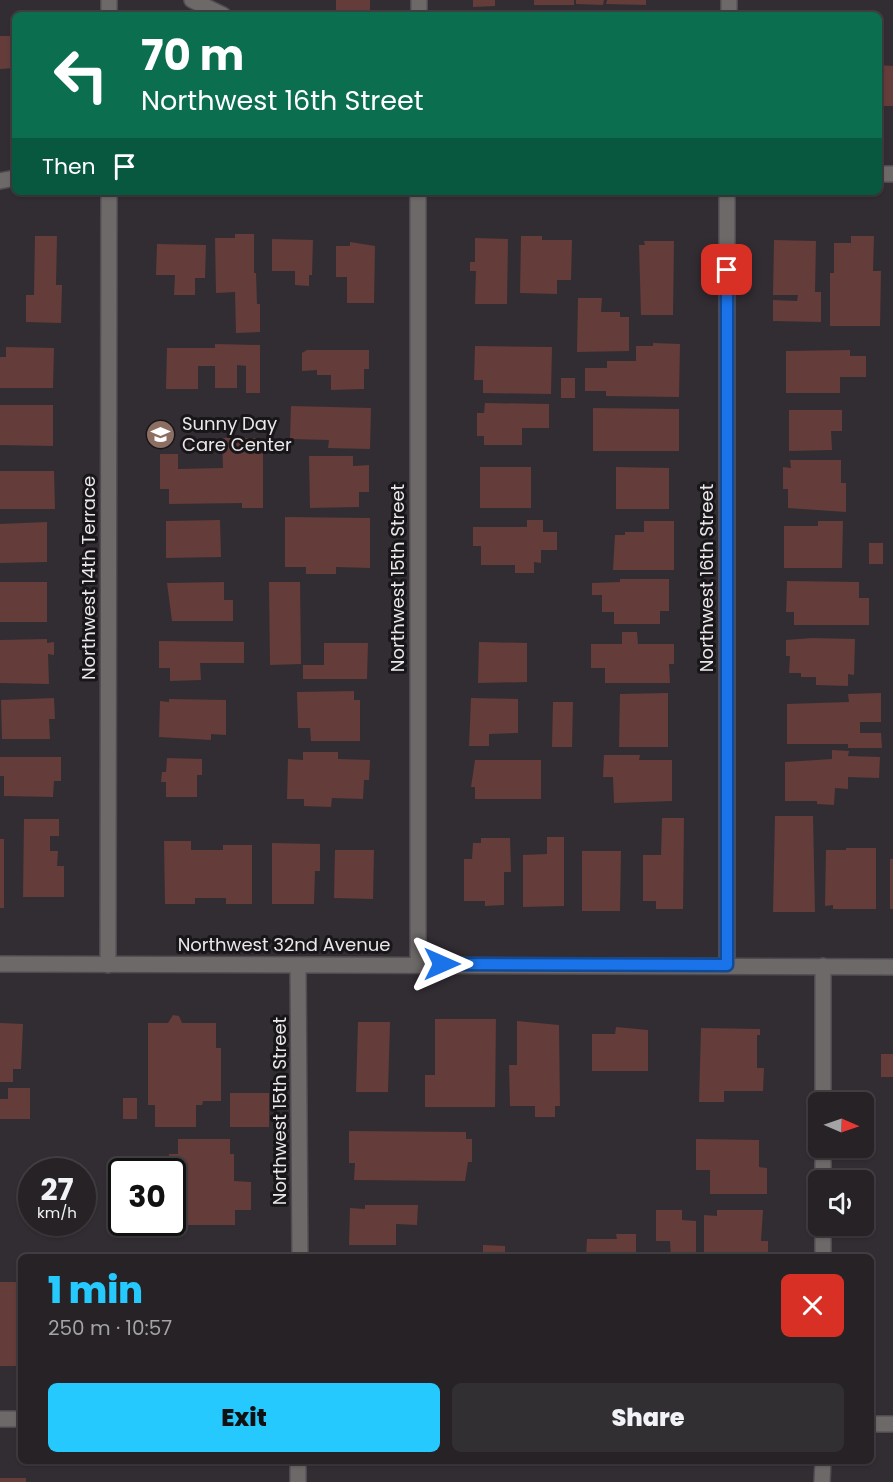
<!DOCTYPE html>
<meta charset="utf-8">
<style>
body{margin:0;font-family:Poppins,sans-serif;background:#322f32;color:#f1f3f6;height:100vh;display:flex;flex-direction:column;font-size:22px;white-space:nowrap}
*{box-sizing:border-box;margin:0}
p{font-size:20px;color:#a4a4a7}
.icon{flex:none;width:33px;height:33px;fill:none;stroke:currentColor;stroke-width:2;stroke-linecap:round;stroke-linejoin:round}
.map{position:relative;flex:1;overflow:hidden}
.side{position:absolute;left:18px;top:1254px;width:856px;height:210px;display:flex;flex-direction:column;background:#262226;border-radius:9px;box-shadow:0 2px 4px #0004,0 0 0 2px #423f43}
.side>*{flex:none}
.top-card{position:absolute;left:12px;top:12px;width:870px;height:183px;border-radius:9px;box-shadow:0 2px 4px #0004,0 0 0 2px #423f43;background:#0b6e4f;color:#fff;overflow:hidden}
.needle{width:39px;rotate:92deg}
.fabs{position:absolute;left:808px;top:1092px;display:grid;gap:12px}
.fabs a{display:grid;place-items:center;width:66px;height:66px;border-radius:9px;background:#262226;box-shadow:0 2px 4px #0004,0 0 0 2px #423f43;font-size:30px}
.speed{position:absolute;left:18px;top:1158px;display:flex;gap:12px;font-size:30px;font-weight:700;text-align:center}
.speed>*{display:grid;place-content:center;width:78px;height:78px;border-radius:50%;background:#262226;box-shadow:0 2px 4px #0004,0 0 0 2px #423f43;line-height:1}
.speed small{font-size:15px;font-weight:400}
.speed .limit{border:3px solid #111;border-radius:9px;background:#fff;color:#111}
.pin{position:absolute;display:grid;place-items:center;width:51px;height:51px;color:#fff;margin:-26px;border-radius:12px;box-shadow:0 3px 9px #0006}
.me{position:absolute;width:66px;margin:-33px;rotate:90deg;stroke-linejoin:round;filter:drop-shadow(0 0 4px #0008)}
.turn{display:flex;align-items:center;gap:21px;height:126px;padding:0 30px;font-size:27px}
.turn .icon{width:78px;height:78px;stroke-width:2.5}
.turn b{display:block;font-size:42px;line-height:51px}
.then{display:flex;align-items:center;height:57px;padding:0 30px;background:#0003;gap:12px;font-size:22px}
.round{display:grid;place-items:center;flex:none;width:63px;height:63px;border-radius:9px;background:#322f32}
.head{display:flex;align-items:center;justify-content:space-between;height:102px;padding:0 30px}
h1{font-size:36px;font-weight:800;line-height:45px;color:#25c9fe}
.button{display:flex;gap:12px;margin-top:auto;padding:12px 30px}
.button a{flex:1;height:69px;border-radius:9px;background:#25c9fe;color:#111;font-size:24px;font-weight:800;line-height:69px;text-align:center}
.button a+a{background:#322f32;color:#f1f3f6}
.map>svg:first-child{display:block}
</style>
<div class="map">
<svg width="893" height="1482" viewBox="0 0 893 1482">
<rect width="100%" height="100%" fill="#322d33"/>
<g fill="#643c39">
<rect x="336" y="0" width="34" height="15"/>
<polygon points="473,0 495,0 495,6 473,7"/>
<rect x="534" y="0" width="40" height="5"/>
<polygon points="576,0 604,0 603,5 576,4"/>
<polygon points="607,0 646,0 646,5 606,4"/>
<polygon points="0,36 15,36 15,68 0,69"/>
<polygon points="879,65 893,66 893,106 879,106"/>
<polygon points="235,234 254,234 254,273 256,273 257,304 260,304 260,332 236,333 235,292 216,293 215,238 235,238"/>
<polygon points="35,236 57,236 56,285 62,285 61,323 26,322 26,295 34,295"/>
<polygon points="521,236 542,236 542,240 572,240 571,280 557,280 557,294 520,293"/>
<polygon points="851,236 874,236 873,271 881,271 880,326 830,326 830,273 834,273 834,243 851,243"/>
<polygon points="475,238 508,239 507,304 475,304 476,271 470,271 470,262 475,262"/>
<polygon points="272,239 313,240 312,275 309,275 309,286 295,285 295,271 272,271"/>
<polygon points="774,240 816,241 815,292 821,292 821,322 773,321 773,300 797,301 798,295 773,295"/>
<polygon points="644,241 674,241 673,315 641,315 639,245 645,245"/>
<polygon points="350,242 375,246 374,303 347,303 347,277 336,277 336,246 350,246"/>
<polygon points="157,244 206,245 205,278 195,278 195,295 174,295 175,275 156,275"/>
<polygon points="578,298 602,298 601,312 620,312 620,317 629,317 629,351 577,352"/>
<polygon points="653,343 680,344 679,397 606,396 606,391 585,391 585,368 607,368 607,361 636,361 636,346 653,346"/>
<polygon points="215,344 260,345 260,393 246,393 246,366 237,365 237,388 215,388 215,366 198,366 198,389 166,389 167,348 215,348"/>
<polygon points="475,346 552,347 551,394 483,393 483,380 474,380"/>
<polygon points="6,347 54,348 53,388 0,388 0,357 6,357"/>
<polygon points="307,350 369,350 369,369 364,369 364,389 331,390 331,375 317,375 317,370 302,371 302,353"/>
<polygon points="850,350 850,356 866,356 866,377 840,377 840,393 786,393 786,351"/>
<rect x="561" y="378" width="14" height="20"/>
<polygon points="485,403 549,404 549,428 522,428 522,445 484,445 484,436 477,436 477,413 484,413"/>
<polygon points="0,405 53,405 53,446 0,445"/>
<polygon points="291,406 371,408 370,449 328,448 329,440 290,439"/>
<polygon points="593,408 679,409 679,451 593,451"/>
<polygon points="789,410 842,410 842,431 831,431 832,450 789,451"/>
<polygon points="222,438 263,438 263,508 242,508 242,503 169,504 169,489 160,489 160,454 178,454 178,469 223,468"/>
<polygon points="309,456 353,456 353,466 369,465 369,492 359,492 359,507 310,508"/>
<polygon points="790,460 841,460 841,483 846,483 846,512 788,508 788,489 783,489 783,467 791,468"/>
<rect x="480" y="467" width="51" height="41"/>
<polygon points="616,467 669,468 669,509 616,509"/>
<polygon points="0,471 54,471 55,509 0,509"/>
<polygon points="285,517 370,518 370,568 336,567 336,574 306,574 306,567 285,567"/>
<polygon points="220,520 221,557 166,558 166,521"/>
<polygon points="527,520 543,520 543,532 557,532 557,550 541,550 541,563 534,562 534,573 515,573 515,565 481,565 481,546 473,546 473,527 527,527"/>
<polygon points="644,521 674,521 674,570 613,570 615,535 625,535 625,532 644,532"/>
<polygon points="818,521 843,521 842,568 784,568 784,526 818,526"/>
<polygon points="47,522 47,562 0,563 0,524"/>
<rect x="869" y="543" width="14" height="21"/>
<polygon points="620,579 669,579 669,611 660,611 660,624 614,624 614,612 602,612 602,595 592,595 592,583 620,582"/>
<polygon points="787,581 859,582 859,598 869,598 869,625 794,625 794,612 786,612"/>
<rect x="0" y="582" width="47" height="40"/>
<polygon points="224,582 224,600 233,600 233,621 172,621 167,583"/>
<polygon points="269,582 300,582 301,664 270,665"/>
<polygon points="622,632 637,632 638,644 674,644 674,664 669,664 670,683 605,683 605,668 591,668 591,644 622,644"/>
<polygon points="812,638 855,639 854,675 848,674 848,686 816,685 816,677 801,677 801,673 789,673 790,656 786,656 786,640"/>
<polygon points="47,639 47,643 54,642 54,655 48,654 49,684 0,683 0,640"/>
<polygon points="159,641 244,642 244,663 200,663 201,680 170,681 170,668 159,668"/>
<polygon points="479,642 527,643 527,682 478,683"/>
<polygon points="324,643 368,643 367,679 303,679 303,665 324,665"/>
<polygon points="354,691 354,700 360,700 360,741 311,741 310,728 298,728 297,692"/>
<polygon points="668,693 668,747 619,747 620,694"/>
<polygon points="881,693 881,722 860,722 860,733 881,733 882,748 848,748 848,744 787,744 787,704 849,702 848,694"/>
<polygon points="54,698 55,719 49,719 50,739 2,739 1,700"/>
<polygon points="471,698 518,699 518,733 489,734 489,746 469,746"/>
<polygon points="169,699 226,700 226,735 211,734 211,740 159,737 160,701 169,702"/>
<polygon points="553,702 573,702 572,747 552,747"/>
<polygon points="832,750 849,751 848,756 880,757 879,778 848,777 848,789 835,788 834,805 817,804 817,801 785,801 785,762 832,759"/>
<polygon points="303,752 338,752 338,759 370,760 369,780 364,780 363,799 332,798 331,807 304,806 304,799 287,799 288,759 303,760"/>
<polygon points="604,755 640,755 639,760 672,760 672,801 614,803 613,777 603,777"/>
<polygon points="0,757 61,757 61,781 54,781 53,797 4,796 4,776 0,776"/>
<polygon points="167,758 202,759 202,775 197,775 197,797 166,797 166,782 161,782 162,772 166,772"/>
<polygon points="475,760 541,760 541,799 475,799 475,787 471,787"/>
<polygon points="775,816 813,816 815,912 773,912"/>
<polygon points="662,818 684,818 683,909 656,909 656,901 643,901 643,855 661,855"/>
<polygon points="24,819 59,819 59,836 50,836 50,851 58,851 57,866 64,866 64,897 23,897"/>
<polygon points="547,837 564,837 564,906 523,907 523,855 547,854"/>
<polygon points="481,838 510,838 511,872 504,872 504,905 485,906 485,901 464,901 464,859 472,859 473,843 481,843"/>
<rect x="0" y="839" width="4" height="69"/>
<polygon points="164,841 191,841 191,850 223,850 223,845 252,845 252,904 226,904 226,898 195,898 195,904 165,904"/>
<polygon points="272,843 320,844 320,871 315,871 314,904 272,904"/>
<polygon points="846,848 876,848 876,909 833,909 833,905 825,906 826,850 846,850"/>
<polygon points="335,850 374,850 373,899 334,898"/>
<polygon points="582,851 621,851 620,911 582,911"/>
<rect x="890" y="859" width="3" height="50"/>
<polygon points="173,1015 179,1016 182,1023 216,1023 216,1048 221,1048 221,1101 203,1101 202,1105 196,1105 196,1127 155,1127 155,1105 148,1105 148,1023 168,1023"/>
<polygon points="435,1019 496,1019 495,1107 425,1107 425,1075 435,1075"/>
<polygon points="517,1021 559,1025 560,1106 555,1106 555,1117 535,1117 535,1106 510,1106 509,1065 517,1065"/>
<polygon points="358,1022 390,1022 388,1092 356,1092"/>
<polygon points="0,1023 23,1024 21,1069 13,1069 13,1082 0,1082"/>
<polygon points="616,1027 648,1030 648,1071 592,1071 592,1034 615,1034"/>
<polygon points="701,1028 760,1029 760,1035 757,1035 757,1068 764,1068 763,1091 724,1091 724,1102 699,1102"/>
<rect x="881" y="1054" width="12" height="23"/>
<polygon points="8,1088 30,1088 30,1119 0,1119 0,1099 8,1099"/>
<rect x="230" y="1093" width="39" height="34"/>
<rect x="123" y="1098" width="14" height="21"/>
<polygon points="349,1131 466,1132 466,1139 472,1139 472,1162 468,1162 465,1181 354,1180 355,1163 349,1163"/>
<polygon points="178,1139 230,1139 230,1154 234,1154 234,1181 251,1182 251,1210 235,1210 235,1225 168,1225 168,1222 172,1222 172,1172 168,1172 169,1154 178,1154"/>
<polygon points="696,1139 759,1140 759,1167 767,1168 767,1194 710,1194 710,1170 696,1170"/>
<polygon points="365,1205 418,1205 417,1225 396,1224 396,1245 349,1245 350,1208 365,1209"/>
<polygon points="656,1210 682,1210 682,1220 696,1221 696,1257 671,1257 670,1241 656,1241"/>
<polygon points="717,1210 763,1210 761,1241 768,1241 768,1257 704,1257 704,1215 717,1216"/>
<polygon points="616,1234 636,1234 636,1257 586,1257 587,1239 617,1239"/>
<polygon points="483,1245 505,1246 505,1257 483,1257"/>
<rect x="0" y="1282" width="21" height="84"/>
<rect x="0" y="1478" width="26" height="4"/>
</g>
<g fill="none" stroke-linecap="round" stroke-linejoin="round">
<defs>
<g id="street">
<polyline points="109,0 109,15"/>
<polyline points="192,0 223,15"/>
<polyline points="419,15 419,0"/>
<polyline points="729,15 729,0"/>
<polyline points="879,174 893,174"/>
<polyline points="0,181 15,178"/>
<polyline points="418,192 418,964"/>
<polyline points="0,964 893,967"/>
<polyline points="108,965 109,192"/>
<polyline points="298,965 300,1257"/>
<polyline points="727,965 727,192"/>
<polyline points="823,1102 823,966"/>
<polyline points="823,1180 823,1148"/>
<polyline points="823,1257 823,1226"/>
<polyline points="0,1419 21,1419"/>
<polyline points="872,1424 893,1424"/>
<polyline points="298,1482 298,1461"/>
<polyline points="822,1482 823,1461"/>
</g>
</defs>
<use href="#street" stroke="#4f4b50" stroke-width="18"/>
<use href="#street" stroke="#6d6969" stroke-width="15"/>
</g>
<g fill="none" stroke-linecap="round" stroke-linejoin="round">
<defs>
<polyline id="route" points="442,964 727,965 727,270"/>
</defs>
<use href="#route" stroke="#114b97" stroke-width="15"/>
<use href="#route" stroke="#1a73e8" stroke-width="10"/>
</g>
<defs>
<symbol id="school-disc" viewBox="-11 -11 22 22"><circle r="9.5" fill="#8d6e63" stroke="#191619"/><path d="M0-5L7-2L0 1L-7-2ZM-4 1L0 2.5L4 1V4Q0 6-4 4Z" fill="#fff"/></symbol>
</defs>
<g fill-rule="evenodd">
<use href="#school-disc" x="144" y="418" width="33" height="33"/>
</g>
<g text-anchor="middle" stroke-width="6" stroke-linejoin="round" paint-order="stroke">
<g font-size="18" fill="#eae7ea" stroke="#191619" text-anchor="start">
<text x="182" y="430">Sunny Day<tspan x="182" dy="21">Care Center</tspan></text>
</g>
<g font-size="18" fill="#eae7ea" stroke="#191619">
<text transform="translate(89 578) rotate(-90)" y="6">Northwest 14th Terrace</text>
<text transform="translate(398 578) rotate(-90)" y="6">Northwest 15th Street</text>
<text transform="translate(707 578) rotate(-90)" y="6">Northwest 16th Street</text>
<text x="284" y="951">Northwest 32nd Avenue</text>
<text transform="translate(280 1111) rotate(-90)" y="6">Northwest 15th Street</text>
</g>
</g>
</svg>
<div class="fabs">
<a><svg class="needle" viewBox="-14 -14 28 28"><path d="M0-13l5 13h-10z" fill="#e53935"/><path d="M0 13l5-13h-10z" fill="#a4a4a7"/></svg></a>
<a><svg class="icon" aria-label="sound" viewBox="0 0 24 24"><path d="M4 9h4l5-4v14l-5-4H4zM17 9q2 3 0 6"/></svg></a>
</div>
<div class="speed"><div>27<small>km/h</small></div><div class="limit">30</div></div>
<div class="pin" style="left:727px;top:270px;background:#d93025"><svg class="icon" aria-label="arrive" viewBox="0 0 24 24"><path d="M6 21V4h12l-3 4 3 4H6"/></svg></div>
<svg class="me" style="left:442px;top:964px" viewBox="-20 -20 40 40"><path d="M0-17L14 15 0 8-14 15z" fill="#1a73e8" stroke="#fff" stroke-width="4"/></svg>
<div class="top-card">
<div class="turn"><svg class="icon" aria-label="left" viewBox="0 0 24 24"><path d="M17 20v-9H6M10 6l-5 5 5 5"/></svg><div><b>70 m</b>Northwest 16th Street</div></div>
<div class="then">Then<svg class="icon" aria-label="arrive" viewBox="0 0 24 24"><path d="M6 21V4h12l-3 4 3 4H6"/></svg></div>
</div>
<section class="side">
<div class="head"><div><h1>1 min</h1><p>250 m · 10:57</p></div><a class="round" style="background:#d93025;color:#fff"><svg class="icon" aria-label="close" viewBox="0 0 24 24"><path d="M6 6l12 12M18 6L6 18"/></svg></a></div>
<div class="button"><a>Exit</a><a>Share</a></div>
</section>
</div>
